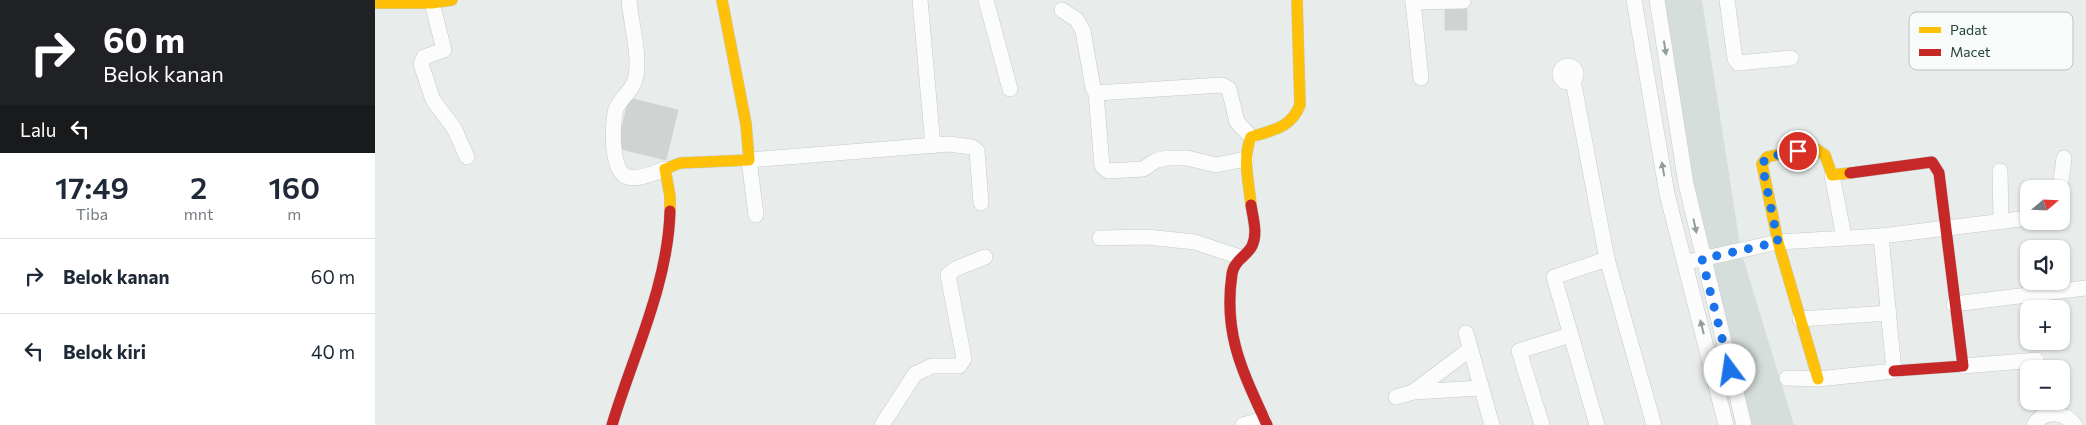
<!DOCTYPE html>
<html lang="id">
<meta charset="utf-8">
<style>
body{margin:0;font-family:Commissioner,sans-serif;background:#f6f6f7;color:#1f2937;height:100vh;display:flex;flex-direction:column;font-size:19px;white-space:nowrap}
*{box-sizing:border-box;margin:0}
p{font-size:16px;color:#747a83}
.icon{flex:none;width:28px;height:28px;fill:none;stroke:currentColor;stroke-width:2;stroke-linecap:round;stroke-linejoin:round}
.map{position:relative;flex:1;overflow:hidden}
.drawer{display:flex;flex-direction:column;background:#fff;width:375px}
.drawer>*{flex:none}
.top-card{background:#202124;color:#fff;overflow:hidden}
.needle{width:32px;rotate:71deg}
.tools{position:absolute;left:1645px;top:180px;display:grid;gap:10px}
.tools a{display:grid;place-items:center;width:50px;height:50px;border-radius:10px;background:#fff;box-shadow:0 1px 4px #0004;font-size:25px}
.pin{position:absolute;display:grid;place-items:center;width:42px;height:42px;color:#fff;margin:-21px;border:2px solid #fff;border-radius:50%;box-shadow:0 1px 5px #0007}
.me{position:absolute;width:55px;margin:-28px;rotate:346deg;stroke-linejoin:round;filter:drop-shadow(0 0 4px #0008)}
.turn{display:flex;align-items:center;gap:18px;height:105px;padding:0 20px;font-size:22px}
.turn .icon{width:65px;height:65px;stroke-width:2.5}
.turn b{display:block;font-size:35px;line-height:42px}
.then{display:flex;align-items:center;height:48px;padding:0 20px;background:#0003;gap:10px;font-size:19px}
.eta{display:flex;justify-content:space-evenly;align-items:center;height:85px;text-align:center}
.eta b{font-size:30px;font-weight:600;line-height:35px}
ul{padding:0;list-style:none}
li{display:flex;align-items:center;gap:15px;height:75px;padding:0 20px;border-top:1px solid #e0e1e3}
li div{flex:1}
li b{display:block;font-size:19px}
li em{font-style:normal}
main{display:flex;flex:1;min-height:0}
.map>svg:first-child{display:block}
</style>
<main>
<section class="drawer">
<div class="top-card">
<div class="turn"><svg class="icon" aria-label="right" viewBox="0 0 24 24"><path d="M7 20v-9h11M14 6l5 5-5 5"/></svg><div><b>60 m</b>Belok kanan</div></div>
<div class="then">Lalu<svg class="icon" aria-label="left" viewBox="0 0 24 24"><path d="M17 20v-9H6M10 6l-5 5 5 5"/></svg></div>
</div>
<div class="eta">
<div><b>17:49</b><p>Tiba</p></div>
<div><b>2</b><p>mnt</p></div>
<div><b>160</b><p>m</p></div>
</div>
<ul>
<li><svg class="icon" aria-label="right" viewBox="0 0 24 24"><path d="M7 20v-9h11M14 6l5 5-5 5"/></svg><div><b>Belok kanan</b></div><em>60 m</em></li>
<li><svg class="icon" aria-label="left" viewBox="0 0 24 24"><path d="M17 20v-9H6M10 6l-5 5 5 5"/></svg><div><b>Belok kiri</b></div><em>40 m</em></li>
</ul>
</section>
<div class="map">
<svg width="1711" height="425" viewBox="0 0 1711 425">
<rect width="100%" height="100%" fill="#e8edeb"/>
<polygon fill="#d6dedb" points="1281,0 1327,0 1366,251 1419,425 1367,425"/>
<g fill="#cfd4d2" stroke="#d1d6d4">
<polygon points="1070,8 1092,9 1092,30 1070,30"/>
<polygon points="254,98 303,110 291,160 242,148"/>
</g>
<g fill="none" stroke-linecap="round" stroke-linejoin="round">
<defs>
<g id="street">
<path d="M254 0C256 24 265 53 261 76 259 90 246 97 241 109 237 122 235 173 253 177 263 180 280 173 290 169"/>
<polyline points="545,0 558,146"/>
<polyline points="611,0 635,89"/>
<polyline points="1038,0 1038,2 1088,1"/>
<polyline points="1259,0 1292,194 1351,425"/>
<polyline points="1282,0 1311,184 1369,425"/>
<polyline points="1352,0 1360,59 1363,63 1416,58"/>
<polyline points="1038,2 1046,78"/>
<polyline points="57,3 69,50 49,57 46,64 58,100 79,128 92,157"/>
<polyline points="687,10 702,20 708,31 718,88 721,93 847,85 854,89 862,122 876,137"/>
<circle cx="1193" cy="74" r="8"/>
<polyline points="1198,80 1232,259 1279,425"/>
<polyline points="721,93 727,166 733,171 768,169 782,160 793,158 812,158 841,165 871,159"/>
<polyline points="1625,171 1626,222"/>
<polyline points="1457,175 1469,237"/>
<polyline points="1685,189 1689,158"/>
<polyline points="381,215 374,160 573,144 597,147 602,151 606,203"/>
<polyline points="725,238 772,237 820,242 865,257"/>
<polyline points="1317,261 1403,242 1506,236 1654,218"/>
<polyline points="1579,304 1711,288"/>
<polyline points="1425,319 1514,313"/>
<polyline points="1091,333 1117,425"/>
<polyline points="1588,366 1661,360"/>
<polyline points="1412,378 1443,379 1519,371 1506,236"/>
<polyline points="1038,392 1094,350"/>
<polyline points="1021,397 1038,392 1106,388"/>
<polyline points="507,425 540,374 557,366 584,366 589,359 573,275 580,269 610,257"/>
<polyline points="868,425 889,419"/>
<polyline points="1167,425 1144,351 1195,335"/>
<polyline points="1222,425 1179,277 1232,259"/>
<path d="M1659 425C1669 409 1690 412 1700 425"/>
</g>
<g id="slow">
<polyline points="0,3 57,3 77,0"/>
<path d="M876 205C874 183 867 158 876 137 898 130 916 128 925 105L922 0"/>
<polyline points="295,211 295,196 290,169 305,163 374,160 371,124 347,0"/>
<polyline points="1443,379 1403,242 1387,164 1392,157 1438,147 1450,155 1457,175 1475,173"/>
</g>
<g id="jam">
<polyline points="1475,173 1557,162 1564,173 1588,366 1519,371"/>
<path d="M876 205C878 218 883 234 877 246 872 256 859 260 857 274 848 335 868 372 892 425"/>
<path d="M237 425C258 355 293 285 295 211"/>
</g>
</defs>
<use href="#street" stroke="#c5cac8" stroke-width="16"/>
<use href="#slow" stroke="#c3cbc8" stroke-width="12"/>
<use href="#jam" stroke="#c3cbc8" stroke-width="12"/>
<use href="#street" stroke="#fcfcfc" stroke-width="15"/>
<use href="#slow" stroke="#ffc107" stroke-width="11"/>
<use href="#jam" stroke="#c62828" stroke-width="11"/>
</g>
<defs><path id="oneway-solid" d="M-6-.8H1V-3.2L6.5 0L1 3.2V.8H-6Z" transform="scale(1.25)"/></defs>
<g fill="#909f9b">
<use href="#oneway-solid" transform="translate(1290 48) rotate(81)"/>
<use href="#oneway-solid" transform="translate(1288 169) rotate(-100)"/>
<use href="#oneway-solid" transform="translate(1320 226) rotate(78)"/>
<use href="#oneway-solid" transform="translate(1327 327) rotate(-104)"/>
</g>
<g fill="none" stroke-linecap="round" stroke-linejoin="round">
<polyline stroke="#1a73e8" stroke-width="9" stroke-dasharray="0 16.2" points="1355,370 1327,259 1403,242 1387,164 1392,157 1423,151"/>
</g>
<rect x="1534" y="12" width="164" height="58" rx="8" fill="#f7fbf9" stroke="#b8c4c0" stroke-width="1"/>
<rect x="1544" y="27" width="22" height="6" fill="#ffc107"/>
<rect x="1544" y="49" width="22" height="7" fill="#c62828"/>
<g font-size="14" fill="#24423a">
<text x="1575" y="35">Padat</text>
<text x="1575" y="57">Macet</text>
</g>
</svg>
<div class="tools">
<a><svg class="needle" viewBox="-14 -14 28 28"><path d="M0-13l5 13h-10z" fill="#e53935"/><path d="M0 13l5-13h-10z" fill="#747a83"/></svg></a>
<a><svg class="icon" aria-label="sound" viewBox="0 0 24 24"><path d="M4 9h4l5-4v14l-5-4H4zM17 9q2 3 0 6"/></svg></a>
<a>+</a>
<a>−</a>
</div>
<div class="pin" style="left:1423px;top:151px;background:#d93025"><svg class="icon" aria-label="arrive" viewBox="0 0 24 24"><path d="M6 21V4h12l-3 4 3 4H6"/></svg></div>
<svg class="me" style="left:1355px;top:370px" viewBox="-20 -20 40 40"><circle r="19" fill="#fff"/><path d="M0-13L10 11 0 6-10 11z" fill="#1a73e8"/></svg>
</div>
</main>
